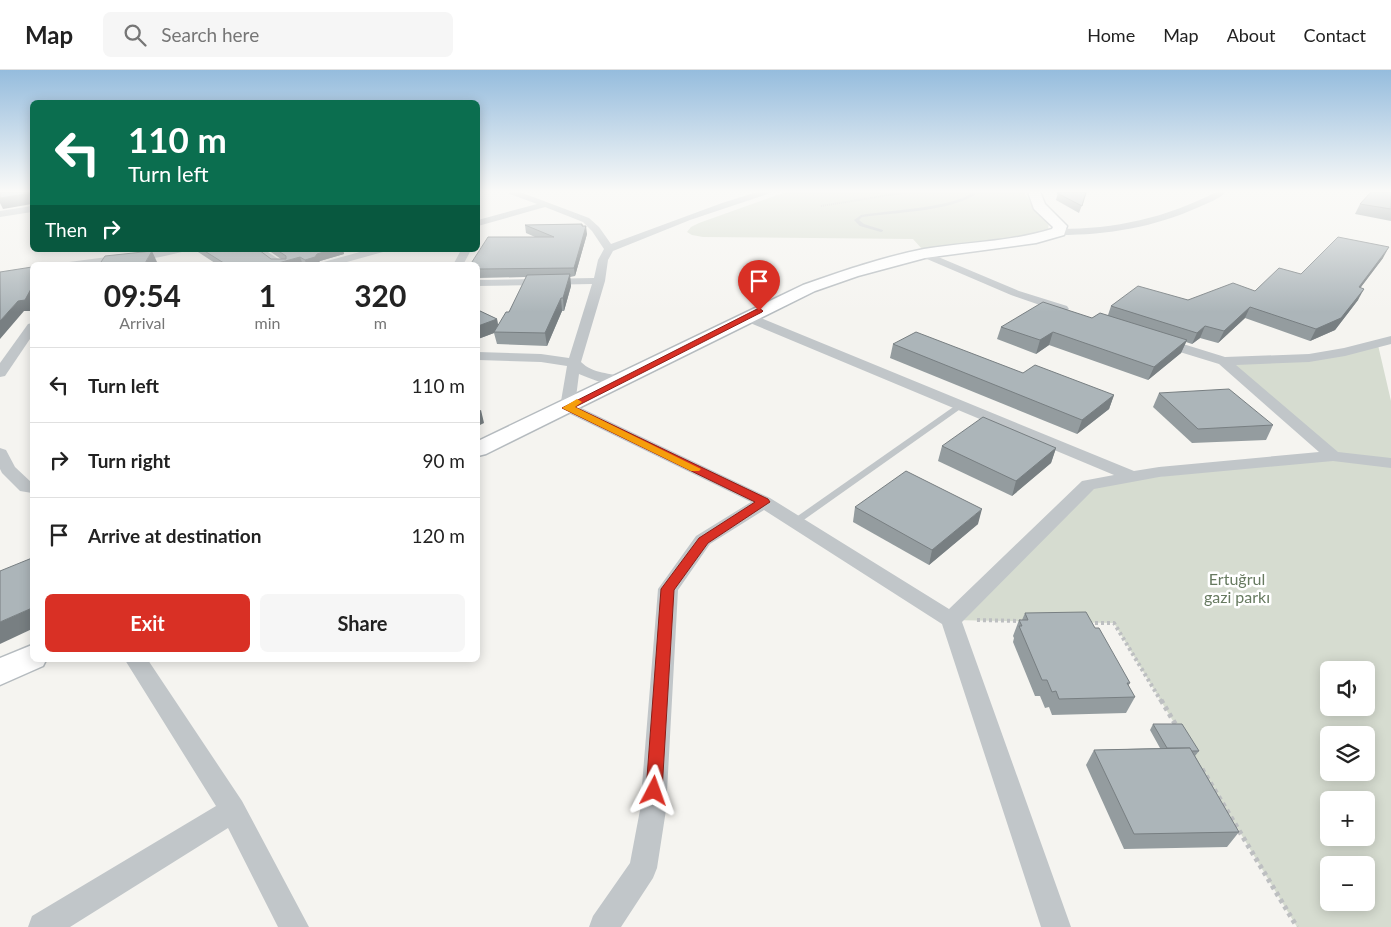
<!DOCTYPE html>
<meta charset="utf-8">
<style>
body{margin:0;font-family:Lato,sans-serif;background:#f6f6f6;color:#222;height:100vh;display:flex;flex-direction:column;font-size:19px;white-space:nowrap}
*{box-sizing:border-box;margin:0}
p{font-size:16px;color:#767676}
.icon{flex:none;width:28px;height:28px;fill:none;stroke:currentColor;stroke-width:2;stroke-linecap:round;stroke-linejoin:round}
.map{position:relative;flex:1;overflow:hidden}
.drawer{position:absolute;left:30px;top:192px;width:450px;height:400px;display:flex;flex-direction:column;background:#fff;border-radius:8px;box-shadow:0 2px 12px #0003}
.drawer>*{flex:none}
.guide{position:absolute;left:30px;top:30px;width:450px;height:152px;border-radius:8px;box-shadow:0 2px 12px #0003;background:#0b6e4f;color:#fff;overflow:hidden}
.controls{position:absolute;left:1320px;top:591px;display:grid;gap:10px}
.controls a{display:grid;place-items:center;width:55px;height:55px;border-radius:8px;background:#fff;box-shadow:0 2px 12px #0003;font-size:25px}
.pin{position:absolute;display:grid;place-items:center;width:42px;height:42px;color:#fff;margin:-51px -21px;border-radius:50% 50% 50% 0;rotate:-45deg;box-shadow:0 0 5px #0007}
.pin .icon{rotate:45deg}
.me{position:absolute;width:55px;margin:-28px;rotate:4deg;stroke-linejoin:round;filter:drop-shadow(0 0 4px #0008)}
.turn{display:flex;align-items:center;gap:18px;height:105px;padding:0 15px;font-size:22px}
.turn .icon{width:65px;height:65px;stroke-width:2.5}
.turn b{display:block;font-size:35px;line-height:42px}
.then{display:flex;align-items:center;height:48px;padding:0 15px;background:#0003;gap:10px;font-size:19px}
.eta{display:flex;justify-content:space-evenly;align-items:center;height:85px;text-align:center}
.eta b{font-size:30px;font-weight:700;line-height:35px}
.primary-button{display:flex;gap:10px;margin-top:auto;padding:10px 15px}
.primary-button a{flex:1;height:58px;border-radius:8px;background:#d93025;color:#fff;font-size:20px;font-weight:700;line-height:58px;text-align:center}
.primary-button a+a{background:#f6f6f6;color:#222}
ul{padding:0;list-style:none}
li{display:flex;align-items:center;gap:15px;height:75px;padding:0 15px;border-top:1px solid #e0e0e0}
li div{flex:1}
li b{display:block;font-size:19px}
li em{font-style:normal}
header{display:flex;align-items:center;gap:30px;box-sizing:border-box;height:70px;padding:0 25px;background:#fff;border-bottom:1px solid #e0e0e0}
header strong{font-size:24px}
nav{display:flex;gap:28px;margin-inline-start:auto;font-size:18px}
.search{width:350px;height:45px;background:#f6f6f6;display:flex;align-items:center;gap:12px;box-sizing:border-box;padding:0 18px;border-radius:8px;color:#767676;font-size:19px}
.map>svg:first-child{display:block}
</style>
<header>
<strong>Map</strong>
<div class="search"><svg class="icon" aria-label="search" viewBox="0 0 24 24"><circle cx="10" cy="10" r="6"/><path d="M15 15l6 6"/></svg>Search here</div>
<nav><a>Home</a><a>Map</a><a>About</a><a>Contact</a></nav>
</header>
<div class="map">
<svg width="1391" height="857" viewBox="0 0 1391 857">
<rect width="100%" height="100%" fill="#f5f4f0"/>
<g fill="#d6dcd0" fill-rule="evenodd">
<polygon points="786,122 1024,122 1032,135 1049,152 1048,160 1040,165 922,179 913,169 703,167 692,165 687,162 691,157 699,153"/>
<path d="M1378 275 1391 331V857H1297L1114 553 951 550 1088 415 1333 386 1224 291 1274 290ZM1329 600H1366V638H1329ZM1329 665H1366V702H1329ZM1329 730H1366V768H1329ZM1329 795H1366V832H1329Z"/>
</g>
<g fill="none" stroke-linecap="round" stroke-linejoin="round">
<defs>
<g id="secondary">
<path d="M1028 122H1040L1045 134 1067 156 1064 165 1036 173 925 188 858 206 815 221 486 384 478 386V371L803 215C843 201 883 187 924 179 967 172 1011 172 1052 159L1053 157 1034 139Z"/>
<polygon points="32,575 32,590 46,590 43,596 0,615 0,588"/>
</g>
</defs>
<use href="#secondary" stroke="#b5bbbf" stroke-width="3"/>
<polyline stroke="#bdbfc1" stroke-width="2" stroke-dasharray="1 1" stroke-linecap="butt" points="821,136 908,122"/>
<g stroke="#bdbfc1" stroke-width="4" stroke-dasharray="3 3" stroke-linecap="butt">
<polyline points="977,550 1021,551"/>
<polyline points="1089,553 1114,553 1161,631"/>
</g>
<g stroke="#bdbfc1" stroke-width="5" stroke-dasharray="4 4" stroke-linecap="butt">
<polyline points="1161,630 1177,657"/>
<polyline points="1202,699 1297,857"/>
</g>
<g fill="#c1c6c9" fill-rule="evenodd">
<path d="M974 122H978C958 141 891 143 862 147L859 150 864 154 883 160V161L881 162 860 156 854 150 861 145C889 140 952 138 974 122Z"/>
<polygon points="959,333 962,333 966,335 798,454 792,454 790,452 792,450"/>
</g>
<g fill="#c1c6c9" fill-rule="evenodd">
<path d="M509 122H520L589 148 599 157 611 174 722 133 757 122H769L768 124 690 150 613 181 608 190 605 211 581 292C593 304 610 303 626 307L628 310 626 313C611 317 593 310 579 304L575 335 770 428 949 539 1082 411 1114 405 743 250 741 247 743 244H751L1134 401 1159 397 1319 382 1219 294 1157 275 1155 272 1157 269H1167L1225 287 1309 284 1344 278 1391 266V274L1345 286 1309 292 1236 295 1338 382 1391 388V398L1333 391 1159 407 1094 419 962 552 1071 857H1041L942 554 764 440 710 474 678 520 666 740 657 798 653 808 621 857H589L593 846 630 793 640 740 658 519 696 466 751 432 562 340 560 337 567 296 541 292 478 290V282L541 284 569 288 592 214 478 216V210L594 208 598 190 604 179 592 161 583 152 545 137 478 156V150L537 134 510 124Z"/>
<path d="M1216 122H1226C1219 129 1208 133 1199 137 1155 157 1108 165 1059 165L1054 162 1059 159C1115 159 1166 148 1216 122Z"/>
<polygon points="32,136 32,142 0,147 0,141"/>
<path d="M161 180H183L182 182C143 192 103 195 64 195L69 192Z"/>
<polygon points="253,180 265,180 287,195 275,195"/>
<polygon points="367,180 384,180 383,182 336,195 319,195 320,193"/>
<polygon points="461,180 471,180 463,195 453,195"/>
<polygon points="924,181 1019,221 1067,236 1069,239 1063,243 1011,225 920,186 919,184"/>
<polygon points="32,253 32,266 5,306 0,307 0,293 28,254"/>
<polygon points="0,378 6,380 15,397 32,413 32,423 20,421 2,403 0,399"/>
<polygon points="125,590 148,590 242,731 309,857 278,857 228,758 70,857 28,857 32,846 216,736"/>
</g>
<use href="#secondary" fill="#fff" fill-rule="evenodd"/>
</g>
<g fill="#949c9f">
<polygon points="1058,122 1087,122 1079,143 1056,130"/>
<polygon points="1391,122 1391,151 1355,144 1360,134"/>
<polygon points="582,154 587,164 575,206 570,207 571,216 564,241 562,241 547,276 497,274 494,263 478,269 478,240 497,249 498,255 509,242 526,207 478,208 478,195 535,167 526,163 525,155"/>
<polygon points="197,180 259,180 271,189 281,189 268,180 343,180 344,184 320,191 317,194 315,195 218,195 198,182"/>
<polygon points="1383,188 1360,218 1358,230 1335,260 1310,271 1245,248 1218,273 1200,268 1192,274 1186,272 1181,283 1148,310 1049,275 1036,284 997,269 1001,257 1092,248 1108,245 1111,236 1188,230 1255,221 1301,204"/>
<polygon points="893,274 1023,303 1114,325 1109,339 1077,364 890,288"/>
<polygon points="1159,323 1273,355 1266,370 1192,373 1153,337"/>
<polygon points="942,376 1056,378 1051,393 1012,426 938,391"/>
<polygon points="855,437 978,454 929,495 853,452"/>
<polygon points="1025,543 1095,558 1130,613 1128,616 1135,627 1126,643 1052,645 1049,637 1045,638 1040,626 1035,626 1013,572 1014,568 1013,566 1019,550 1022,550"/>
<polygon points="1153,654 1199,681 1195,686 1239,762 1227,777 1124,779 1086,695 1094,680 1160,678 1150,660"/>
</g>
<g fill="#787f82">
<polygon points="32,123 32,134 3,139 0,133 0,128"/>
<polygon points="586,156 587,164 575,206 574,198"/>
<polygon points="1389,177 1383,188 1352,229 1359,217"/>
<polygon points="330,180 343,180 344,184 320,191 317,194 306,195 305,190 317,184"/>
<polygon points="152,181 157,192 155,195 144,195"/>
<polygon points="300,187 303,195 271,195"/>
<polygon points="570,204 571,216 564,241 563,228"/>
<polygon points="32,217 32,238 31,241 24,241 0,269 0,251 18,231"/>
<polygon points="1364,219 1358,230 1335,260 1310,271 1316,259"/>
<polygon points="561,228 562,241 547,276 545,263"/>
<polygon points="1250,237 1245,248 1218,273 1224,261"/>
<polygon points="497,249 499,261 494,262 494,263 478,269 478,256"/>
<polygon points="1205,256 1200,268 1192,274 1197,263"/>
<polygon points="1053,262 1049,275 1036,284 1040,270"/>
<polygon points="1187,270 1181,283 1148,310 1154,297"/>
<polygon points="1114,325 1109,339 1077,364 1082,350"/>
<polygon points="481,340 484,353 478,356 478,341"/>
<polygon points="1056,378 1051,393 1012,426 1016,411"/>
<polygon points="982,439 978,454 929,495 932,480"/>
<polygon points="32,538 32,559 0,574 0,552"/>
</g>
<g fill="#acb5b9" stroke="#787f82">
<polygon points="0,122 32,122 32,123 0,128"/>
<polygon points="1058,122 1086,122 1082,136 1057,123"/>
<polygon points="1371,122 1391,122 1391,139 1360,134"/>
<polygon points="582,154 582,156 586,156 574,198 478,199 478,195 470,195 488,167 554,167 525,155"/>
<polygon points="1338,167 1389,177 1359,217 1364,219 1341,248 1316,259 1250,237 1224,261 1205,256 1197,263 1111,236 1138,216 1188,230 1233,213 1255,221 1279,198 1301,204"/>
<polygon points="203,180 259,180 271,189 286,189 286,186 277,180 330,180 317,184 315,187 305,190 300,187 271,195 227,195"/>
<polygon points="152,181 144,195 99,195 105,186"/>
<polygon points="32,197 32,217 25,230 18,231 0,251 0,202"/>
<polygon points="570,204 563,228 561,228 545,263 494,262 506,242 509,242 527,205"/>
<polygon points="1043,232 1092,248 1100,243 1187,270 1154,297 1053,262 1040,270 1001,257"/>
<polygon points="478,240 497,249 478,256"/>
<polygon points="916,262 1023,303 1035,295 1114,325 1082,350 893,274"/>
<polygon points="1229,319 1273,355 1198,359 1159,323"/>
<polygon points="983,347 1056,378 1016,411 942,376"/>
<polygon points="906,401 982,439 932,480 855,437"/>
<polygon points="32,488 32,538 0,552 0,501"/>
<polygon points="1086,542 1095,558 1099,558 1130,613 1127,613 1135,627 1059,629 1056,621 1052,622 1047,610 1042,610 1019,556 1022,556 1019,550 1028,550 1025,543"/>
<polygon points="1153,654 1182,654 1199,681 1191,681 1190,678 1167,678"/>
<polygon points="1190,678 1239,762 1134,764 1094,680"/>
</g>
<linearGradient id="sky" x2="0" y2="1"><stop stop-color="#95bcdd"/><stop offset="0.5" stop-color="#fafaf8"/><stop offset="1" stop-color="#fafaf8" stop-opacity="0"/></linearGradient>
<rect width="1391" height="242" fill="url(#sky)"/>
<polygon fill="#d93025" stroke="#8d1f18" points="759,238 763,241 762,242 575,337 768,429 770,432 708,473 674,520 662,721 660,727 654,729 648,727 646,721 661,519 699,468 755,432 562,338"/>
<polygon fill="#f59e0b" points="577,329 582,332 575,337 701,399 699,401 691,401 562,338"/>
<g text-anchor="middle" stroke-width="5" stroke-linejoin="round" paint-order="stroke">
<g font-size="16" fill="#677a60" stroke="#fff">
<text x="1237" y="515">Ertuğrul<tspan x="1237" dy="18">gazi parkı</tspan></text>
</g>
</g>
</svg>
<div class="controls">
<a><svg class="icon" aria-label="sound" viewBox="0 0 24 24"><path d="M4 9h4l5-4v14l-5-4H4zM17 9q2 3 0 6"/></svg></a>
<a><svg class="icon" aria-label="layers" viewBox="0 0 24 24"><path d="M12 4l9 5-9 5-9-5zM3 14l9 5 9-5"/></svg></a>
<a>+</a>
<a>−</a>
</div>
<div class="pin" style="left:759px;top:241px;background:#d93025"><svg class="icon" aria-label="arrive" viewBox="0 0 24 24"><path d="M6 21V4h12l-3 4 3 4H6"/></svg></div>
<svg class="me" style="left:654px;top:721px" viewBox="-20 -20 40 40"><path d="M0-17L14 15 0 8-14 15z" fill="#d93025" stroke="#fff" stroke-width="4"/></svg>
<div class="guide">
<div class="turn"><svg class="icon" aria-label="left" viewBox="0 0 24 24"><path d="M17 20v-9H6M10 6l-5 5 5 5"/></svg><div><b>110 m</b>Turn left</div></div>
<div class="then">Then<svg class="icon" aria-label="right" viewBox="0 0 24 24"><path d="M7 20v-9h11M14 6l5 5-5 5"/></svg></div>
</div>
<section class="drawer">
<div class="eta">
<div><b>09:54</b><p>Arrival</p></div>
<div><b>1</b><p>min</p></div>
<div><b>320</b><p>m</p></div>
</div>
<ul>
<li><svg class="icon" aria-label="left" viewBox="0 0 24 24"><path d="M17 20v-9H6M10 6l-5 5 5 5"/></svg><div><b>Turn left</b></div><em>110 m</em></li>
<li><svg class="icon" aria-label="right" viewBox="0 0 24 24"><path d="M7 20v-9h11M14 6l5 5-5 5"/></svg><div><b>Turn right</b></div><em>90 m</em></li>
<li><svg class="icon" aria-label="arrive" viewBox="0 0 24 24"><path d="M6 21V4h12l-3 4 3 4H6"/></svg><div><b>Arrive at destination</b></div><em>120 m</em></li>
</ul>
<div class="primary-button"><a>Exit</a><a>Share</a></div>
</section>
</div>
